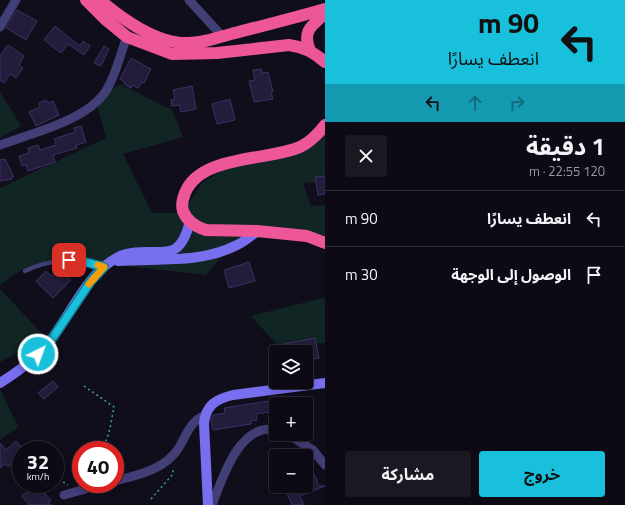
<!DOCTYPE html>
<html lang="ar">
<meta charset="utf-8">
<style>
body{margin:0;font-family:"Titillium Web","Noto Sans Arabic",sans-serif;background:#1b1822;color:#f1f3f6;direction:rtl;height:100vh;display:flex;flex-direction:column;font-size:15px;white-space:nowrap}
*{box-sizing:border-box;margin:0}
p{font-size:13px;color:#9a9aa0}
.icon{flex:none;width:22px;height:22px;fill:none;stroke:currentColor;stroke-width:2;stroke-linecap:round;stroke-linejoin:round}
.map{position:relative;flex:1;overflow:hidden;direction:ltr}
.details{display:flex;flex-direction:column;background:#0d0a15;width:300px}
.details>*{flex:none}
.guide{background:#18c0dc;color:#111;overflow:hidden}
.fabs{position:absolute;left:269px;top:345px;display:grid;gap:8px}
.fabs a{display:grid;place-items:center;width:44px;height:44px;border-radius:4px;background:#0d0a15;box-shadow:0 2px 10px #0003,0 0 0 1px #2d2b34;font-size:20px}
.speed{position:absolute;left:12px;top:441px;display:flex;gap:8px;font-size:20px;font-weight:700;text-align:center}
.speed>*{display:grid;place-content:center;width:52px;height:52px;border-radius:50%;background:#0d0a15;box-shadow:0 2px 10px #0003,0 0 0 1px #2d2b34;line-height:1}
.speed small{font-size:10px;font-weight:400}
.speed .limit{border:6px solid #d22;background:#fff;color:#111}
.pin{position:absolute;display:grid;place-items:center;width:34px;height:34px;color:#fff;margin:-17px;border-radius:8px;box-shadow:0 2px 6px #0006}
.me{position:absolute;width:44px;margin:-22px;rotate:42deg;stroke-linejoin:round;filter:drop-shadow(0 0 3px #0008)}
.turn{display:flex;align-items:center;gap:14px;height:84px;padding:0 20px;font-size:18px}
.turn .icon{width:52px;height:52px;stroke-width:2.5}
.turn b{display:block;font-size:28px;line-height:34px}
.lanes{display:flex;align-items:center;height:38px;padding:0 20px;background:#0003;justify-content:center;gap:20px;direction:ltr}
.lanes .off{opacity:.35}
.round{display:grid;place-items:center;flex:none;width:42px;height:42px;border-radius:4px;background:#1b1822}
.overview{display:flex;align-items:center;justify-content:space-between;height:68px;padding:0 20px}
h1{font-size:24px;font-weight:700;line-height:30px}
.button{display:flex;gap:8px;margin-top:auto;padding:8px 20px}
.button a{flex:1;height:46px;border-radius:4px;background:#18c0dc;color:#111;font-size:16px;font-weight:700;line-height:46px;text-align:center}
.button a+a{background:#1b1822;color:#f1f3f6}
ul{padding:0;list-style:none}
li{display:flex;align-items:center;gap:12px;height:56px;padding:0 20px;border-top:1px solid #2d2b34}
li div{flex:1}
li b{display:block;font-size:15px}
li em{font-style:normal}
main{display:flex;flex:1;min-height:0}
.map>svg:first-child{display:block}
</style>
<main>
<section class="details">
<div class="guide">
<div class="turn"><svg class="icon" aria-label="left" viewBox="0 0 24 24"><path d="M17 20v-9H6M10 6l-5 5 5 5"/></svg><div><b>90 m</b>انعطف يسارًا</div></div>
<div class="lanes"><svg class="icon" aria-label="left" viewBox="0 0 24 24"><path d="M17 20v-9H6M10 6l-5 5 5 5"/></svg><svg class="icon off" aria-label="ahead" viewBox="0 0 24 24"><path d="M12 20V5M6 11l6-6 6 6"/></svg><svg class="icon off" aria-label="right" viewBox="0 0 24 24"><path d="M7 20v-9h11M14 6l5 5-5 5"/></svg></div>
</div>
<div class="overview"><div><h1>1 دقيقة</h1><p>120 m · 22:55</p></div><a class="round"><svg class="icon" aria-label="close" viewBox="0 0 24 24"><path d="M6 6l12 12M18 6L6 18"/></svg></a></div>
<ul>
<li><svg class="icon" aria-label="left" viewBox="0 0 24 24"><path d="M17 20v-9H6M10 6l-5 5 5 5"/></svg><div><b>انعطف يسارًا</b></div><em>90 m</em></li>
<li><svg class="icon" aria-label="arrive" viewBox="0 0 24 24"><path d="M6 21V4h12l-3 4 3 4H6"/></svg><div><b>الوصول إلى الوجهة</b></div><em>30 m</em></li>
</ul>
<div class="button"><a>خروج</a><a>مشاركة</a></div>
</section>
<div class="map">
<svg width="325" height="505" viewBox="0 0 325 505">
<rect width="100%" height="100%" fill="#110e1c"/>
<g fill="#112525">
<polygon points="120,84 172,110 183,137 123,154 152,213 182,213 203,182 228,167 266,157 325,135 325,181 303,183 311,206 325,205 325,244 281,234 245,240 232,245 206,275 65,259 33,265 14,274 0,285 0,188 106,138 96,100"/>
<polygon points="0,92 21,126 0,138"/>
<polygon points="0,289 45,337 0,362"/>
<polygon points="323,298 325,299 325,343 279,347 251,316"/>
<polygon points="0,389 18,427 0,440"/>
</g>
<g fill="#231c3b" stroke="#3d3065">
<polygon points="17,10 37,21 26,40 6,28"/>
<polygon points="55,26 80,46 83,41 90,46 84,55 68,44 61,53 44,40"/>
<polygon points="8,45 24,56 19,65 23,68 16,78 10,74 4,83 0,80 0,56"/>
<polygon points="104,46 109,49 101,66 94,63"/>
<polygon points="131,58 151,69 144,83 142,82 138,88 132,85 131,88 124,84 125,82 120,79"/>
<polygon points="261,69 262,73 268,72 273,92 271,92 273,99 254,102 249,81 255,80 253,70"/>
<polygon points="192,86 196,109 181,112 180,105 172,106 171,100 175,99 173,90"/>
<polygon points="230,99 235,120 217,124 212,104"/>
<polygon points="46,100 48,103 53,101 59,115 36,126 29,112 40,107 39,103"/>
<polygon points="81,126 86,142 76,145 77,148 53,155 55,162 28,171 26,165 22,166 19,156 29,153 28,148 38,145 40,150 56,145 54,139 75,132 74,128"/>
<polygon points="5,159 14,177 11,177 12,179 0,181 0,160"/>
<polygon points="325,176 325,194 318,195 315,177"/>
<polygon points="249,262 255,281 229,288 224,270"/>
<polygon points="59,268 71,280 53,298 36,281 46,271 51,276"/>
<polygon points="315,338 319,358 306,360 306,352 286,352 284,344"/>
<polygon points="53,381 58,387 44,399 38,393"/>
<polygon points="269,401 270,412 256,414 257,420 251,421 251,424 213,430 211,419 213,415 225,413 224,408"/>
<polygon points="16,441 24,450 21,450 21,453 13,460 15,462 8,467 5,464 0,468 0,443 6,450"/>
<polygon points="311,467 319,486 325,486 300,496 304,505 292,505 284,486 306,486 306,469"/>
<polygon points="36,484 51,500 48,502 51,505 29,505 22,496"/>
</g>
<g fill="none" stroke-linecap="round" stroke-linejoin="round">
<g stroke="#39a2a1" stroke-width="1.5" stroke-dasharray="2 3" stroke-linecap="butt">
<path d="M84 386 114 407C111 421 110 439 100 450"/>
<polyline points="81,472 81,479"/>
<polyline points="59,479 68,485"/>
<polyline points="151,499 173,474 173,467"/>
</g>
<path stroke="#423e76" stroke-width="4.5" d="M25 271C51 258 76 259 104 267"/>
<g stroke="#423e76" stroke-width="9">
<polyline points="189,0 222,36"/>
<polyline points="0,27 16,0"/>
<path d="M0 145C32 133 86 121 106 91 116 75 120 54 127 37"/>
<polyline points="287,434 313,450 325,465"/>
<path d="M115 481C138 475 164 470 178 449 187 435 189 422 205 415"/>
<polyline points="64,495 103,484"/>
<path d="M212 505C222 480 239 422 276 430"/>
</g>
<g stroke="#786fef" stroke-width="10">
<path d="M118 261C158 258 200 264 237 245 244 242 251 236 257 231"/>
<path d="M0 383C19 371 40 356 53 337 67 318 87 279 105 266 111 261 118 256 126 254 159 246 179 267 190 221"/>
<path d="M208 505 204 423C206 405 216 399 233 395L325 383"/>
</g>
<g stroke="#ed5698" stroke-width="12">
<path d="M86 0 105 19 127 37 172 54 217 53 289 45C304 47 314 52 325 62"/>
<path d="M100 0C122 19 156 43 186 43 201 44 216 38 231 34 262 26 294 18 325 9"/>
<path d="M310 51C302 31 311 26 325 14"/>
<path d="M325 125C319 133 310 142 300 147 267 161 200 155 185 193 183 198 181 205 183 211 187 221 196 227 206 230L257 231 307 236 325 243"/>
</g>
</g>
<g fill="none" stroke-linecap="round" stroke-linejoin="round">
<defs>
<polyline id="route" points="38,354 52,339 91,281 104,267 81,261 69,260"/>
</defs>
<use href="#route" stroke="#107d8f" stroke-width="10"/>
<use href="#route" stroke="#18c0dc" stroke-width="7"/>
<polyline stroke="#f59e0b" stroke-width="7" points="89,284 104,267 98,265"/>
</g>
</svg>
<div class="fabs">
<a><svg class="icon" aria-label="layers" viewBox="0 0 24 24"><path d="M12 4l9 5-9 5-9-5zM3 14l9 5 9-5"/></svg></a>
<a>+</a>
<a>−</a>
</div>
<div class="speed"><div>32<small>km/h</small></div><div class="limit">40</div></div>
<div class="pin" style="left:69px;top:260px;background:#d93025"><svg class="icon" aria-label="arrive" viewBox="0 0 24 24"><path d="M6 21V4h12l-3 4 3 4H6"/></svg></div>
<svg class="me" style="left:38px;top:354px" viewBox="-20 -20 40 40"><circle r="17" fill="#18c0dc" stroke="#fff" stroke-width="3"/><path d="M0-11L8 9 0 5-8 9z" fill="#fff"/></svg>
</div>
</main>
